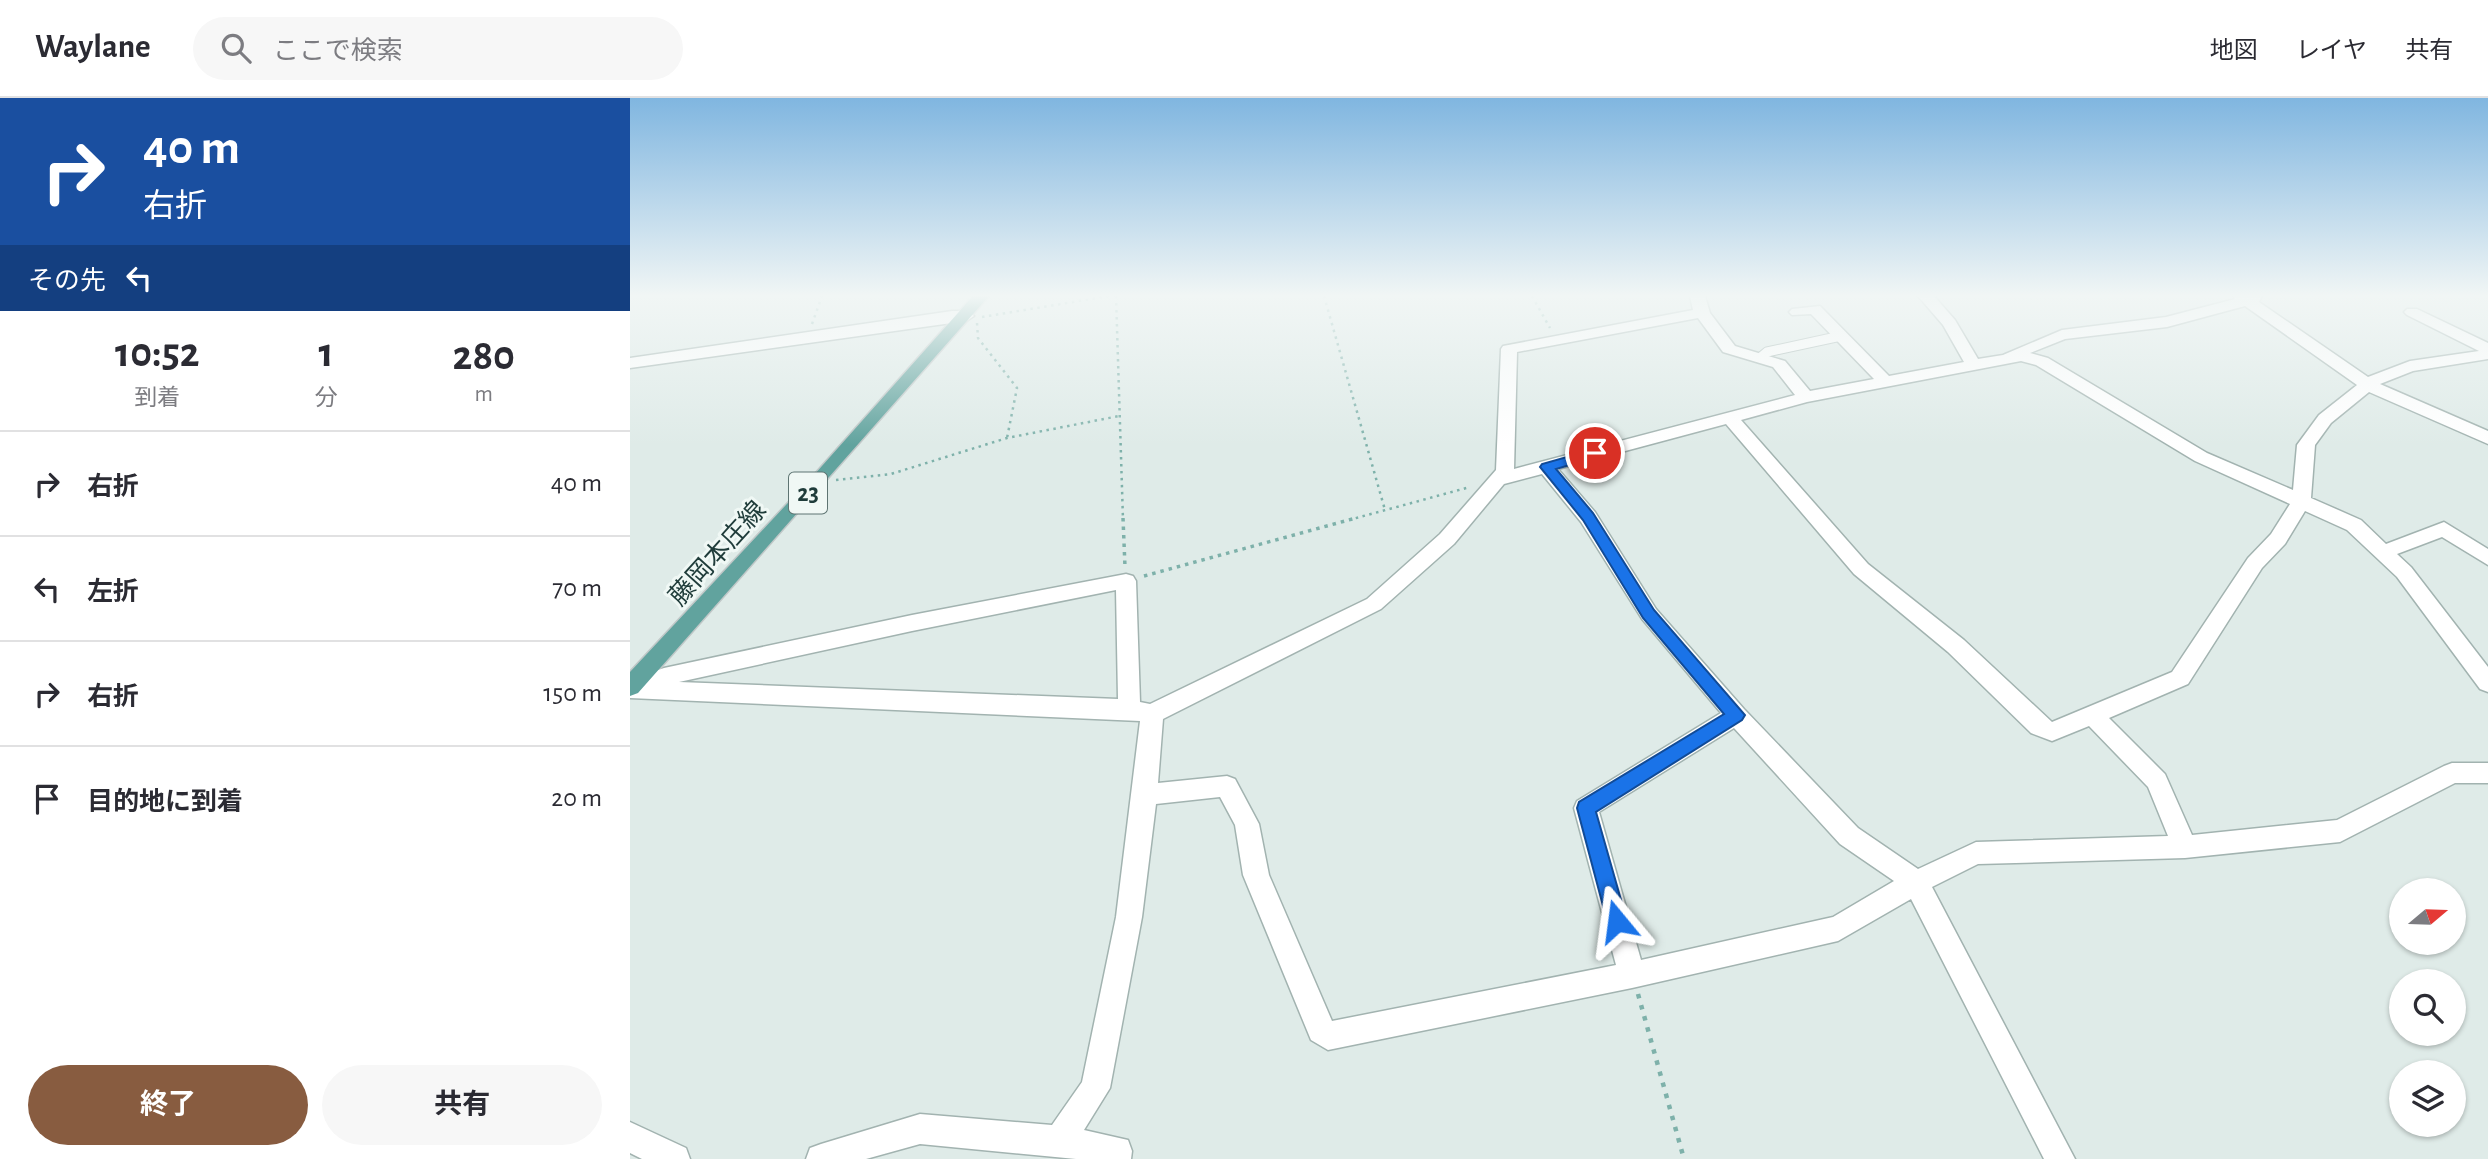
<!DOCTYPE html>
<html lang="ja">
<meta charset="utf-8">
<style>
body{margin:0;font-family:"Alegreya Sans","Noto Sans JP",sans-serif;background:#f7f7f7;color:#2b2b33;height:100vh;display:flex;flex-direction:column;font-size:26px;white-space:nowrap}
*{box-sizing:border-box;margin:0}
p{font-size:23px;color:#7c7c81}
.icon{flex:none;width:38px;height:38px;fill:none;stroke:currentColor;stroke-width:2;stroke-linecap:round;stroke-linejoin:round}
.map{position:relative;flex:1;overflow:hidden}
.panel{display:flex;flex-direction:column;background:#fff;width:630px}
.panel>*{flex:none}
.guide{background:#1a4fa0;color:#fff;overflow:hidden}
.needle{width:46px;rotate:71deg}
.tools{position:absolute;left:1759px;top:780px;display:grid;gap:14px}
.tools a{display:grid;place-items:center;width:77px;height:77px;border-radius:50%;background:#fff;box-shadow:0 2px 5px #0004;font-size:35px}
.pin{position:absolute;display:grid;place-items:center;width:60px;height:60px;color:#fff;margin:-30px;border:4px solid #fff;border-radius:50%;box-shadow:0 2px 7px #0007}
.me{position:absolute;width:77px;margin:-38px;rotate:344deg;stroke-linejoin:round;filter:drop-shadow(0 0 5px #0008)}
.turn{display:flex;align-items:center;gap:24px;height:147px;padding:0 28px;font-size:32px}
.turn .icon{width:91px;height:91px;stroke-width:2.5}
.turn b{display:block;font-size:49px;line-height:60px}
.then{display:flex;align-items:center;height:66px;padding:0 28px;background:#0003;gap:14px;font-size:26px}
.eta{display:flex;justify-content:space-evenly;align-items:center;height:119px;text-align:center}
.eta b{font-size:42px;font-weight:700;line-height:49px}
.cta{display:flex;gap:14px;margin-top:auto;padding:14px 28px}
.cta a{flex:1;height:80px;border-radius:42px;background:#885c40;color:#fff;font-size:28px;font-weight:700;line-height:80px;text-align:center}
.cta a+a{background:#f7f7f7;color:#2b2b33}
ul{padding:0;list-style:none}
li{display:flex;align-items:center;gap:21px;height:105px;padding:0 28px;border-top:2px solid #e1e1e2}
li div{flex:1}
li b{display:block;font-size:26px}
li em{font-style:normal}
header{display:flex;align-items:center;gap:42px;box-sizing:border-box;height:98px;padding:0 35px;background:#fff;border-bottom:2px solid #e1e1e2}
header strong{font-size:33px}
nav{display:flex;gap:38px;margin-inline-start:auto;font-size:24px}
.search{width:490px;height:63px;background:#f7f7f7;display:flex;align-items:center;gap:18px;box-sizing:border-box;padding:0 24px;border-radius:38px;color:#7c7c81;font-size:26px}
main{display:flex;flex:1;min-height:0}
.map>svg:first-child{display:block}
</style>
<header>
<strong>Waylane</strong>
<div class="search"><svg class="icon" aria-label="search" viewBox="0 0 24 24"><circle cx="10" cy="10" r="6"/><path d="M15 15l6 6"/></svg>ここで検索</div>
<nav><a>地図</a><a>レイヤ</a><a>共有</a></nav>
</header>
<main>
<section class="panel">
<div class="guide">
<div class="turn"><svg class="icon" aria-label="right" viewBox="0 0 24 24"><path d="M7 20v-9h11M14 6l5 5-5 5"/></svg><div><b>40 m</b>右折</div></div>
<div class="then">その先<svg class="icon" aria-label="left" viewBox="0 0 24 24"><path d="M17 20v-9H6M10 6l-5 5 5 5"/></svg></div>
</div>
<div class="eta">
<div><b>10:52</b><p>到着</p></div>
<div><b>1</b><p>分</p></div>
<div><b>280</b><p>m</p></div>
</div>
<ul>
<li><svg class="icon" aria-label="right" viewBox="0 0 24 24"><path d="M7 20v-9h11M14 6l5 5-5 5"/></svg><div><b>右折</b></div><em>40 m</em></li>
<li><svg class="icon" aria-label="left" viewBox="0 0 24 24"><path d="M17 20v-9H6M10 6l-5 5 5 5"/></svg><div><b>左折</b></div><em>70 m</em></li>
<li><svg class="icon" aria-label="right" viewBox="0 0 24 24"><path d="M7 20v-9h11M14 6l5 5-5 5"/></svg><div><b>右折</b></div><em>150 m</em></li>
<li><svg class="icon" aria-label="arrive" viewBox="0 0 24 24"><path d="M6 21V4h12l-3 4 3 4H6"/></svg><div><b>目的地に到着</b></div><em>20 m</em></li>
</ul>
<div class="cta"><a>終了</a><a>共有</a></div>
</section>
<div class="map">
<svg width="1858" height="1061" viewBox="0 0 1858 1061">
<rect width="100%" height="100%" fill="#dfebe8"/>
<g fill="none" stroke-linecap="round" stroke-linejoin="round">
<defs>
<polyline id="lane" points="1131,259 1137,254 1211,238"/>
<g id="street">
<path d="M1060 198H1075L1080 215 1105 248 1155 263 1180 293 1244 281 1181 216 1162 217 1159 214 1162 211 1190 208 1259 278 1334 264 1313 227 1288 198H1304L1325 222 1348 261 1373 257 1432 232 1536 219 1605 201 1604 198H1632L1629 204 1738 279 1780 263 1849 253 1777 217 1774 214 1777 211H1787L1858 245V261L1783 273 1750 286 1858 333V346L1739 294 1701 325 1685 347 1681 400 1731 422 1756 446 1814 424 1858 451V467L1812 439 1767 456 1781 469 1858 569V594L1850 591 1767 479 1717 432 1675 413 1655 446 1632 470 1558 586 1479 620 1535 676 1562 737 1707 722 1814 668 1822 665H1858V685H1825L1710 744 1555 760 1348 766 1302 789 1445 1061H1414L1281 801 1208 843 1002 890 698 952 681 942 613 777 605 727 590 699 526 706 512 819 480 990 454 1032 498 1042 502 1053 501 1061H446L290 1046 236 1061H176L180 1050 191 1046 290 1016 422 1027 452 984 486 819 510 623 0 600V582L34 570 282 517 496 476 503 478 506 483 510 604 520 606 737 501 810 436 866 372 871 251 873 248 1063 212ZM1615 208 1727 287 1689 317 1667 347 1663 392 1577 355 1418 260 1400 255 1435 241 1537 229ZM1068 220 1093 254 1143 269 1165 297 884 371 887 254ZM1391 263 1406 267 1565 363 1660 406 1641 436 1618 460 1542 574 1422 624 1334 542 1238 466 1111 322 1177 304ZM1096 326 1224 476 1318 554 1401 635 1422 643 1459 628 1518 689 1538 738 1346 744 1288 771 1228 730 1114 611 1026 511 965 414 928 371ZM912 376 951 424 1012 521 1091 615 947 703 944 710 986 867 702 923 639 777 629 726 605 681 597 678 528 685 533 621 751 511 824 446 874 386ZM486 492 488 601 49 584 282 533ZM1104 630 1210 746 1264 783 1203 819 1011 862 969 714Z"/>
<polygon points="322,213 336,213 344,218 336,223 0,270 0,260"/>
<polygon points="0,1024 56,1050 60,1061 12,1061 0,1055"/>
</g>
<polygon id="primary" points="343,198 359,198 8,595 0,598 0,574 184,377"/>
</defs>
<use href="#lane" stroke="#a2b3b0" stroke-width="11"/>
<use href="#street" stroke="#a2b3b0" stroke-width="3"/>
<use href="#primary" stroke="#c0c8c8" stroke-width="3"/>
<g stroke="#7eb1aa" stroke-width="2.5" stroke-dasharray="2.5 4.5" stroke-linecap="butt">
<polyline points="486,198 493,422"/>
<polyline points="694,198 755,412"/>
<polyline points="902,198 920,230"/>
<polyline points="352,219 479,198"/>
<polyline points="347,225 348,240 387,290 377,340"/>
<polyline points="182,226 192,198"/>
<polyline points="206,382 261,376 377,340 489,318"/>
<polyline points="719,422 840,389"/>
</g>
<g stroke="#7eb1aa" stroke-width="3.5" stroke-dasharray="3.5 5" stroke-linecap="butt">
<polyline points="493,420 495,469"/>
<polyline points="514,478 726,420"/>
</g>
<polyline stroke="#7eb1aa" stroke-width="4.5" stroke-dasharray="4.5 7" stroke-linecap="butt" points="1008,896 1054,1061"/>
<use href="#lane" stroke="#fff" stroke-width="9"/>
<use href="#street" fill="#fff" fill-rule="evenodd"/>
<use href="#primary" fill="#61a39e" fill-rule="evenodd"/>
</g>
<linearGradient id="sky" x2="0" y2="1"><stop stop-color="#80b6e0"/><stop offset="0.57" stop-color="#f1f6f5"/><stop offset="1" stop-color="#f1f6f5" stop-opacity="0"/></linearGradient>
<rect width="1858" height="347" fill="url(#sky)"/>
<polygon fill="#1a73e8" stroke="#114b97" stroke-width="2" points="965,351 970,352 970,358 926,371 963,415 1024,512 1115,617 1112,622 966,714 997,823 994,830 987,833 980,830 977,823 947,710 949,704 1094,616 1013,520 953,422 910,369 912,366"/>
<g text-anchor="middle" stroke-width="6" stroke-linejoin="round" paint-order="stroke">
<rect fill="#f0f8f5" stroke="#5e7472" stroke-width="2" x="159" y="374.5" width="38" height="41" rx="5"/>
<g font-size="24" font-weight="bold" fill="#1f3c3a">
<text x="178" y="403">23</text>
</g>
<g font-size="26" fill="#1f3c3a" stroke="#f0f8f5">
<text transform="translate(87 455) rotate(-48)" y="9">藤岡本庄線</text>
</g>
</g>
</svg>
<div class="tools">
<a><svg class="needle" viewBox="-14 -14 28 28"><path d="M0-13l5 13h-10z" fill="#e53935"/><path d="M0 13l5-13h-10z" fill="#7c7c81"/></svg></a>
<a><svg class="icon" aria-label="search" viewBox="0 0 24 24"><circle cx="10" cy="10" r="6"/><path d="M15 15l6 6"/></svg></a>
<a><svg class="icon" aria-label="layers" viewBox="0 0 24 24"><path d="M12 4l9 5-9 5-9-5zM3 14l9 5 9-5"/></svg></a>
</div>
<div class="pin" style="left:965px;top:355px;background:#d93025"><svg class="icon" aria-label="arrive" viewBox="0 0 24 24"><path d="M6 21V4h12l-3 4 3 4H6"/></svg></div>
<svg class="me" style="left:987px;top:823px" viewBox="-20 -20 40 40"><path d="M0-17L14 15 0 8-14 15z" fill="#1a73e8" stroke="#fff" stroke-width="4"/></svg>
</div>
</main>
